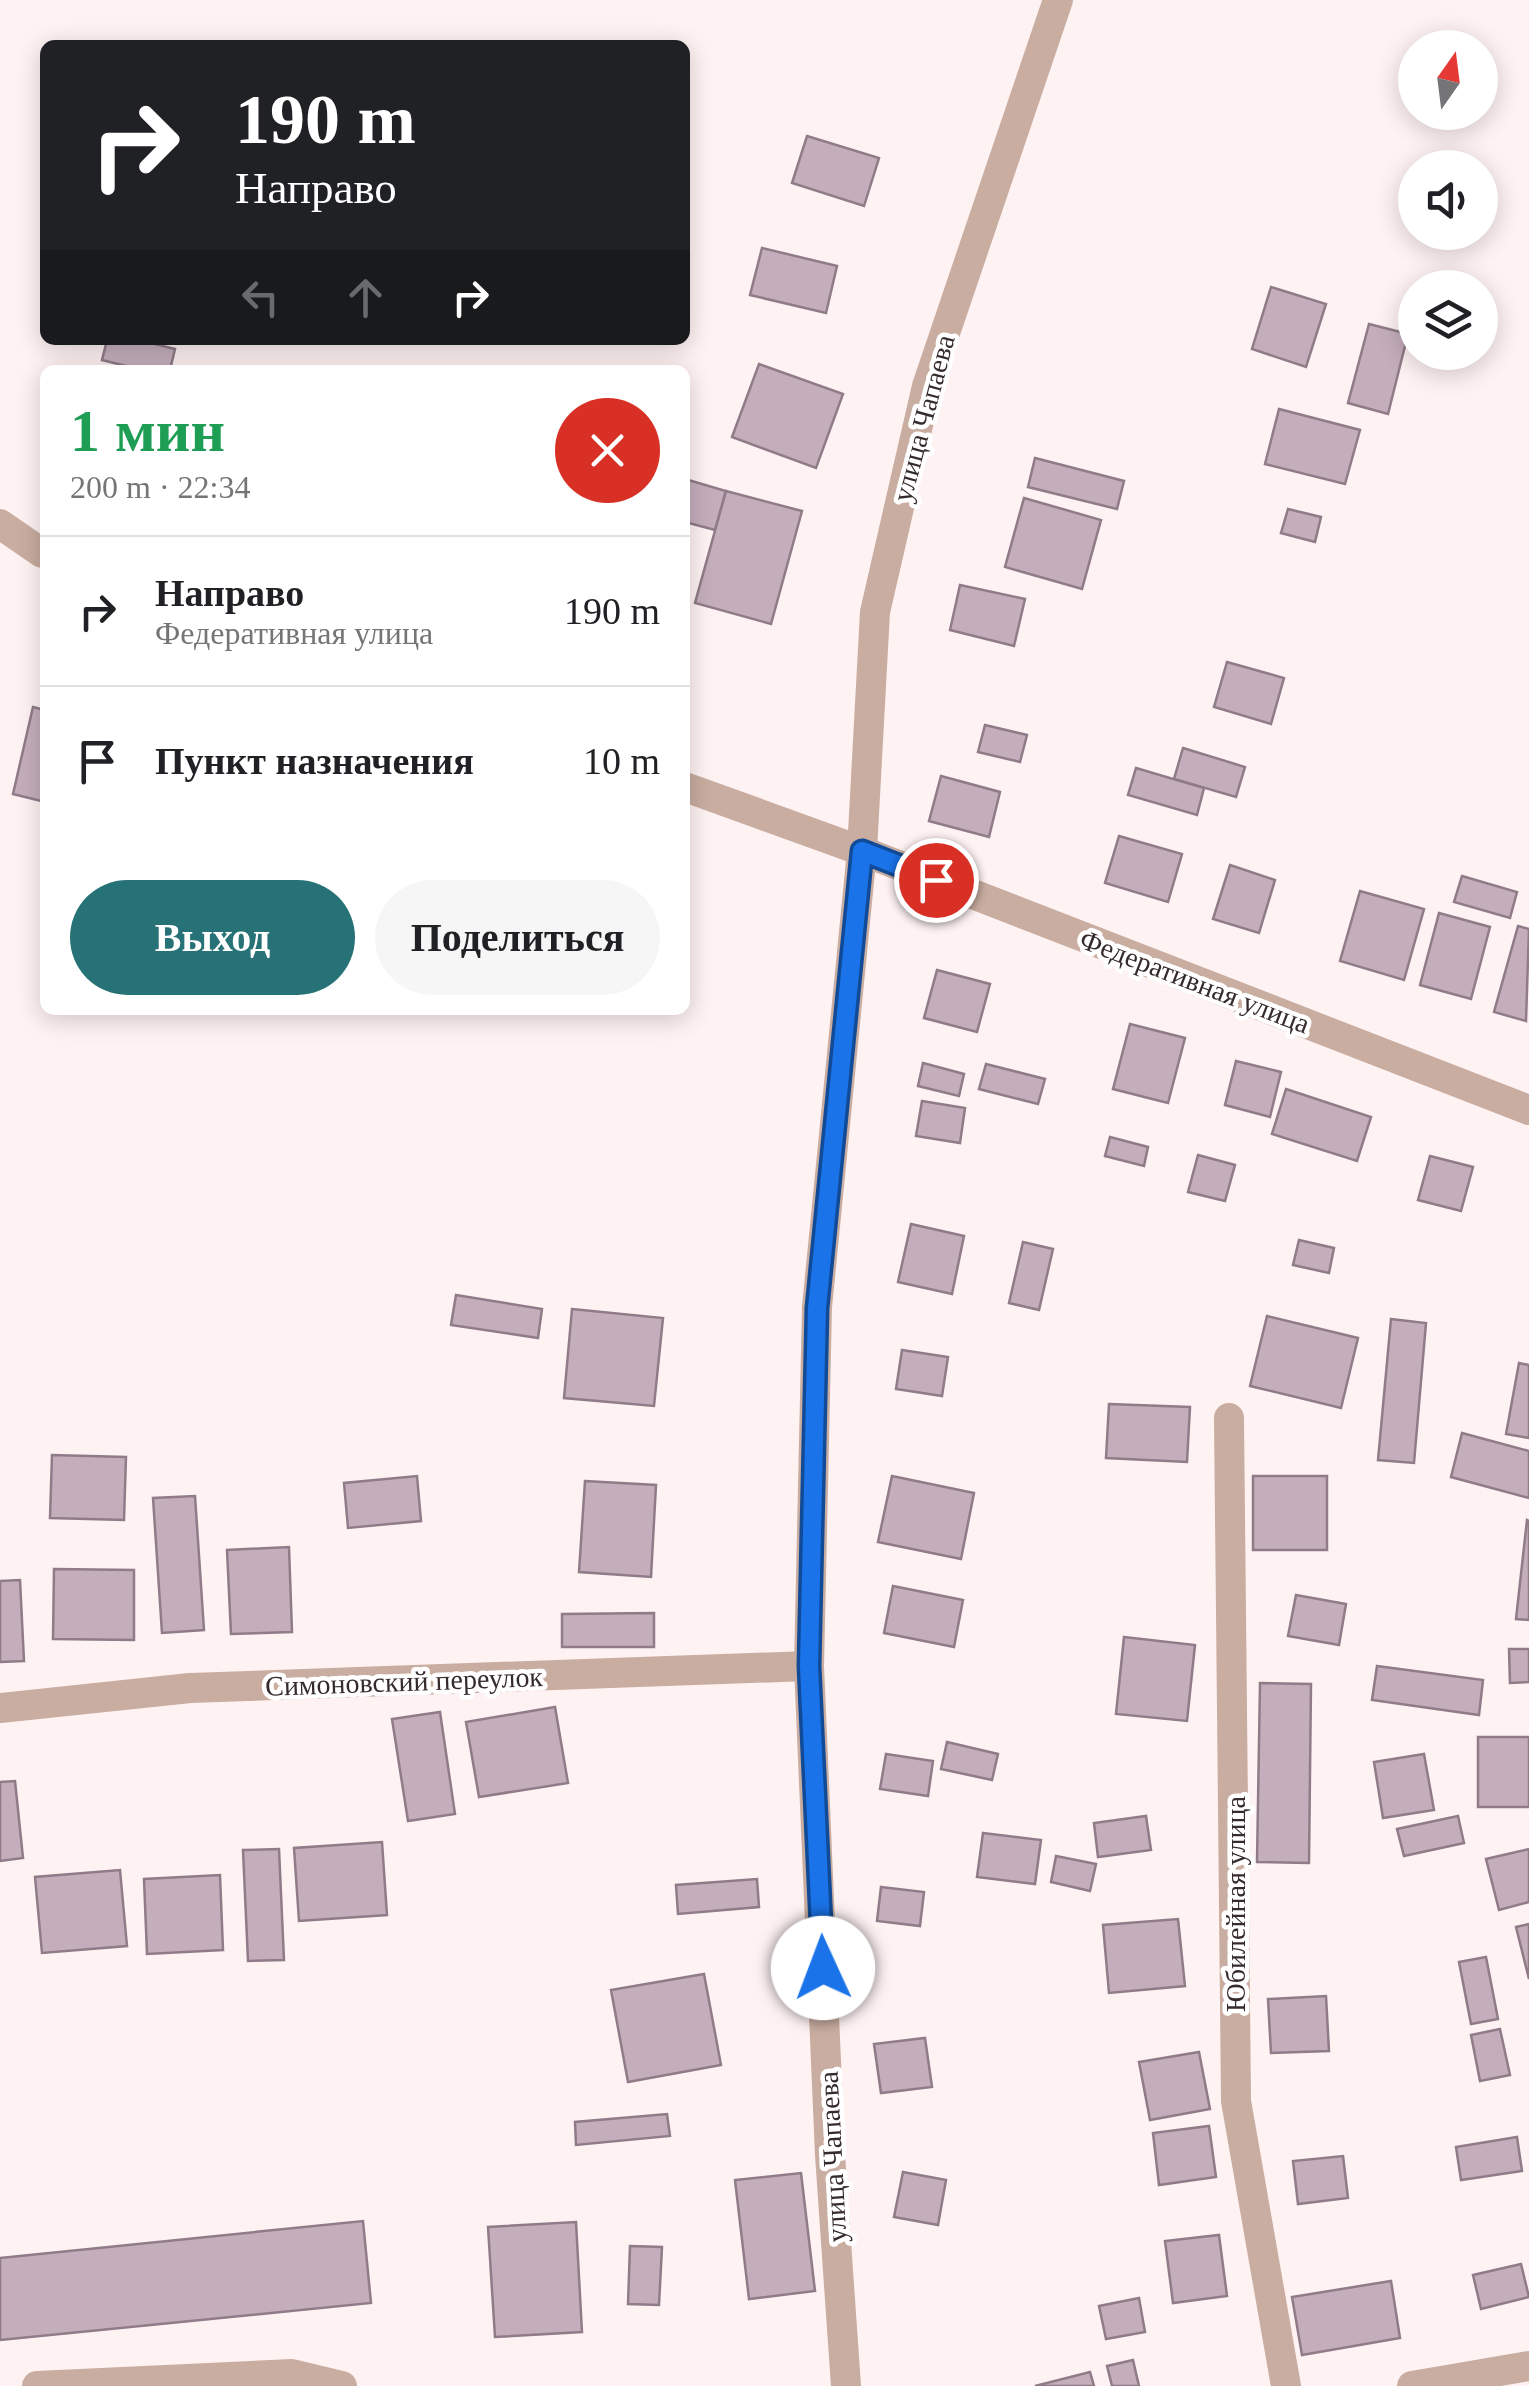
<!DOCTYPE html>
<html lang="ru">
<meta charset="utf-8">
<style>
body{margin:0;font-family:Georgia,serif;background:#f6f6f6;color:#202124;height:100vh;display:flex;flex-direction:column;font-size:38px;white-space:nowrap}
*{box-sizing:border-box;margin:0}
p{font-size:32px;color:#757577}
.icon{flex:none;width:55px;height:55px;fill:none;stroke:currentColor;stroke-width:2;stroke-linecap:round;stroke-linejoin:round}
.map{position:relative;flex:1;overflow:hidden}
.panel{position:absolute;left:40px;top:365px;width:650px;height:650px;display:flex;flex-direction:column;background:#fff;border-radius:15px;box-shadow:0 5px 25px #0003}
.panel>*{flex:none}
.banner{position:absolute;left:40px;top:40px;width:650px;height:305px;border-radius:15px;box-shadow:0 5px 25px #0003;background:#202124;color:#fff;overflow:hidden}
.needle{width:65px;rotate:14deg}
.tools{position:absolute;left:1398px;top:30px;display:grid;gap:20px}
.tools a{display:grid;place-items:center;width:100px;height:100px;border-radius:50%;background:#fff;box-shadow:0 5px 25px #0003;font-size:50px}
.pin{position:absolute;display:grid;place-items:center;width:85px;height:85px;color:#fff;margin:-42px;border:5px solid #fff;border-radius:50%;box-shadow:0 2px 10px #0007}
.me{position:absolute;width:110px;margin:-55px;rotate:358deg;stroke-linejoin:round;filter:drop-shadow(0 0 8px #0008)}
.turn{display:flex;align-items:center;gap:35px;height:210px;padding:0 30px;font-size:45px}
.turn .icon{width:130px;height:130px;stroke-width:2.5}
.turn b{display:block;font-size:70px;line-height:85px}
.lanes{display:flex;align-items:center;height:95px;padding:0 30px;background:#0003;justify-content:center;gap:50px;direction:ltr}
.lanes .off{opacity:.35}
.round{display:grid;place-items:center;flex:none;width:105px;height:105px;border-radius:52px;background:#f6f6f6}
.summary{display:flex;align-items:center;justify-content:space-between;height:170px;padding:0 30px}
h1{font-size:60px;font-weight:700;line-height:75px;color:#1e9e55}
.button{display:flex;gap:20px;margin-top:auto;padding:20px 30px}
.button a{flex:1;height:115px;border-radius:60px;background:#277277;color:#fff;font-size:40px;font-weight:700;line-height:115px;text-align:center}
.button a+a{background:#f6f6f6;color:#202124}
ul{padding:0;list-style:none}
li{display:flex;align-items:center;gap:30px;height:150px;padding:0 30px;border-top:2px solid #e0e0e0}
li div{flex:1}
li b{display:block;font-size:38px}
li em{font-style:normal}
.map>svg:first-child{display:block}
</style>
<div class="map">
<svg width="1529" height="2386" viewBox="0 0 1529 2386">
<rect width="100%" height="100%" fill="#fff2f3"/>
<g fill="#c5aebc" stroke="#907b89" stroke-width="2.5">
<polygon points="807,136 879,158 864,206 792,183"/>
<polygon points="762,248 837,266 826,313 750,295"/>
<polygon points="1271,287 1326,304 1306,367 1252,349"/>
<polygon points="1369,324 1408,334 1388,414 1348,403"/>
<polygon points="107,340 138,340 175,349 170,370 142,370 102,360"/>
<polygon points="759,364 843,394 816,468 732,437"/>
<polygon points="1279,409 1360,430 1345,484 1265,464"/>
<polygon points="1035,458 1124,481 1117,509 1028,487"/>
<polygon points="685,479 726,491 715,530 685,522"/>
<polygon points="726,491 802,511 771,624 695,603"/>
<polygon points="1024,498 1101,520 1082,589 1005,567"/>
<polygon points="1288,509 1321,517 1315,542 1281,533"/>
<polygon points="960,585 1025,599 1014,646 950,630"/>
<polygon points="1227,662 1284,678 1271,724 1214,707"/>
<polygon points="33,707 45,710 45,802 13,794"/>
<polygon points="985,725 1027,735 1020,762 978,752"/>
<polygon points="1183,748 1245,767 1236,797 1174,779"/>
<polygon points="1136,768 1204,788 1197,815 1128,795"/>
<polygon points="941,776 1000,792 989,837 929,821"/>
<polygon points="1119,836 1182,854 1168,902 1105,883"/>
<polygon points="1230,865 1275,880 1259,933 1213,919"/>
<polygon points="1462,876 1517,892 1510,918 1454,902"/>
<polygon points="1360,891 1424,909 1404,980 1340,961"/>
<polygon points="1439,913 1490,927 1471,999 1420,985"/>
<polygon points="1518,926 1529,929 1526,1021 1494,1012"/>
<polygon points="937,970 990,984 977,1032 924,1018"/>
<polygon points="1130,1024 1185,1038 1168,1103 1113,1089"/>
<polygon points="1236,1061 1281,1072 1270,1117 1225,1105"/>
<polygon points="923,1063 964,1074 959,1096 918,1086"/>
<polygon points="986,1064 1045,1079 1038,1104 979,1089"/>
<polygon points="1286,1089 1371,1117 1357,1161 1272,1134"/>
<polygon points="922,1101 965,1108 960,1143 916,1136"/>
<polygon points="1110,1137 1148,1147 1144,1166 1105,1156"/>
<polygon points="1198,1155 1235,1165 1225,1201 1188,1192"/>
<polygon points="1430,1156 1473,1167 1461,1211 1418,1200"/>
<polygon points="911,1224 964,1236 952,1294 898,1282"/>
<polygon points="1299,1240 1334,1248 1329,1273 1293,1265"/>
<polygon points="1023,1242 1053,1249 1039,1310 1009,1303"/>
<polygon points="456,1295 542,1309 538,1338 451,1325"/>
<polygon points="572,1309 663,1318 654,1406 564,1398"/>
<polygon points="1267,1316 1358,1338 1341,1408 1250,1386"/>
<polygon points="1391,1319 1426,1323 1414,1463 1378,1460"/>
<polygon points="902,1350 948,1357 942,1396 896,1389"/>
<polygon points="1519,1363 1529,1365 1529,1438 1506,1434"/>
<polygon points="1109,1404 1190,1407 1187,1462 1106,1458"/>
<polygon points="1462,1433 1529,1451 1529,1498 1451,1477"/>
<polygon points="52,1455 126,1457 124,1520 50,1518"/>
<polygon points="417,1476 421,1521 348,1528 344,1483"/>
<polygon points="892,1476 974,1493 961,1559 878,1542"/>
<rect x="1253" y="1476" width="74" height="74"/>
<polygon points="585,1481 656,1485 651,1577 579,1572"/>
<polygon points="195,1496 204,1630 162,1633 153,1498"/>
<polygon points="1527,1520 1529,1521 1529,1620 1516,1619"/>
<polygon points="289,1547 292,1632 231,1634 227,1550"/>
<polygon points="54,1569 134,1570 134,1640 53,1639"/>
<polygon points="20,1580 24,1661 0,1662 0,1581"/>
<polygon points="893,1586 963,1600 954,1647 884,1633"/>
<polygon points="1296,1595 1346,1604 1339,1645 1288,1636"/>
<polygon points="654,1613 654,1647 562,1647 562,1614"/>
<polygon points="1124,1637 1195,1645 1187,1721 1116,1714"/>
<polygon points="1509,1649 1529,1649 1529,1682 1510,1683"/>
<polygon points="1377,1666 1483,1680 1479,1715 1372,1700"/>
<polygon points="1260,1683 1311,1684 1309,1863 1257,1862"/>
<polygon points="555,1707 568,1783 479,1797 466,1722"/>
<polygon points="440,1712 455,1814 408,1821 392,1719"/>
<rect x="1478" y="1737" width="51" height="70"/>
<polygon points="947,1742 998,1754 992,1780 941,1769"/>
<polygon points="886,1754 933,1761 928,1796 880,1789"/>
<polygon points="1424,1754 1434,1810 1383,1818 1374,1762"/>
<polygon points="15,1781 23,1858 0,1861 0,1782"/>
<polygon points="1146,1816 1151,1850 1098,1857 1094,1823"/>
<polygon points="1458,1816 1464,1843 1404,1856 1397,1829"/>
<polygon points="983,1833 1041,1840 1035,1884 977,1877"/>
<polygon points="382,1842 387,1915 299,1921 294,1848"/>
<polygon points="279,1849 284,1960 248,1961 243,1850"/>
<polygon points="1529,1849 1529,1902 1499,1910 1486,1859"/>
<polygon points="1056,1856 1096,1864 1090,1891 1051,1882"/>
<polygon points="120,1870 127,1946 42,1953 35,1877"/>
<polygon points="220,1875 223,1950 147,1954 144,1879"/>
<polygon points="757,1879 759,1907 678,1914 676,1885"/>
<polygon points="881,1887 924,1892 920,1926 877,1921"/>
<polygon points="1178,1919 1185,1986 1109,1993 1103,1925"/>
<polygon points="1529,1924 1529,1979 1516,1927"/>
<polygon points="1486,1957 1498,2019 1471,2024 1459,1962"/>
<polygon points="704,1974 721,2065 628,2082 611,1990"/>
<polygon points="1326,1996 1329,2051 1271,2053 1268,1999"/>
<polygon points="1500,2029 1510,2075 1480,2081 1471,2035"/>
<polygon points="925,2038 932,2087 881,2093 874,2044"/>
<polygon points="1199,2052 1210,2109 1150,2120 1139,2062"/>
<polygon points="667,2114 670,2136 576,2145 575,2122"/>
<polygon points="1209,2126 1216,2177 1159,2185 1153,2133"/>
<polygon points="1517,2137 1522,2171 1461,2180 1456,2147"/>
<polygon points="1343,2156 1348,2198 1298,2204 1293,2161"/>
<polygon points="903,2172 946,2180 938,2225 894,2217"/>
<polygon points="801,2173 815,2291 749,2299 735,2180"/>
<polygon points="363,2221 371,2303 0,2340 0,2258"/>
<polygon points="576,2222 582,2332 495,2337 488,2227"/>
<polygon points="1219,2235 1227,2296 1173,2303 1165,2241"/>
<polygon points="630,2246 662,2247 659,2305 628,2304"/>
<polygon points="1521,2264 1529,2297 1481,2309 1473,2275"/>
<polygon points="1391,2281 1400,2338 1302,2355 1292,2297"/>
<polygon points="1139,2298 1145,2332 1106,2339 1099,2306"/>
<polygon points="1133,2360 1139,2386 1112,2386 1107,2366"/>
<polygon points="1090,2372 1094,2386 1035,2386"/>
</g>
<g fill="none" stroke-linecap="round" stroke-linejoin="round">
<g stroke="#c9ada0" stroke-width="30">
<polyline points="0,524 42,553"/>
<polyline points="685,787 862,851 1529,1110"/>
<polyline points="1229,1418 1236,2101 1286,2386"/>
<polyline points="0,1708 190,1688 809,1666"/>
<polyline points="37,2386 292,2374 342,2386"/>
<polyline points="846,2386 830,2155 809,1666 817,1307 862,851 875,612 927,386 1058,0"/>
<polyline points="1412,2386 1529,2366"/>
</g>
</g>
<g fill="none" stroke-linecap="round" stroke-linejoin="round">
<defs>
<polyline id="route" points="823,1968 809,1666 817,1308 862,851 936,880"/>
</defs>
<use href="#route" stroke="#114b97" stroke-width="25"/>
<use href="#route" stroke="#1a73e8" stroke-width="18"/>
</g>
<g text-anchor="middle" stroke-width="9" stroke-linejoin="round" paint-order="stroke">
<g font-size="28" fill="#362b2c" stroke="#fff">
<text transform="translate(923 418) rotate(-75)" y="10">улица Чапаева</text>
<text transform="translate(1195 981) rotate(21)" y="10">Федеративная улица</text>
<text transform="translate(404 1681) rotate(-2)" y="10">Симоновский переулок</text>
<text transform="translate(1235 1904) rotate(-90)" y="10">Юбилейная улица</text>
<text transform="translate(832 2157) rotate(-93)" y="10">улица Чапаева</text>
</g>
</g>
</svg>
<div class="tools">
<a><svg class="needle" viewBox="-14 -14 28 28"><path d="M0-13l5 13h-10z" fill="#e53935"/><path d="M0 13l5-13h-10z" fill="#757577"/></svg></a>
<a><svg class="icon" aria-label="sound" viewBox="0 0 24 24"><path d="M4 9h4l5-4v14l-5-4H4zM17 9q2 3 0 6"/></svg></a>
<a><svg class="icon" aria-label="layers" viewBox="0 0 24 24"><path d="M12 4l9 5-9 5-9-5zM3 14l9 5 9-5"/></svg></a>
</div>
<div class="pin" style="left:936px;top:880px;background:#d93025"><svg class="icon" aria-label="arrive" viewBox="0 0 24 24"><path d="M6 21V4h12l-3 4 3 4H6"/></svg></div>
<svg class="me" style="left:823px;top:1968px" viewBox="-20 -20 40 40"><circle r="19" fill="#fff"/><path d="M0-13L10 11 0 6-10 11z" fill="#1a73e8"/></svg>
<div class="banner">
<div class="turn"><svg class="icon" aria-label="right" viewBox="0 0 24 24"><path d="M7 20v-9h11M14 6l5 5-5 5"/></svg><div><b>190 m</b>Направо</div></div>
<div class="lanes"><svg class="icon off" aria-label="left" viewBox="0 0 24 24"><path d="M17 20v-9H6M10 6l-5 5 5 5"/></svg><svg class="icon off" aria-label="ahead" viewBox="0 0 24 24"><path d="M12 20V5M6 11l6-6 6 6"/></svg><svg class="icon" aria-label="right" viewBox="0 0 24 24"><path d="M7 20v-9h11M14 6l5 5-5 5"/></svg></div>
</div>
<section class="panel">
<div class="summary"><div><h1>1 мин</h1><p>200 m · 22:34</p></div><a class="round" style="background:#d93025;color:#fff"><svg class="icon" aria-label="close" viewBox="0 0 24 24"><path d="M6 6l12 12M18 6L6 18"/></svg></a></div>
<ul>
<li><svg class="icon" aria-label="right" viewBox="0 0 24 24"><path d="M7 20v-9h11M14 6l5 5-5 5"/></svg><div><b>Направо</b><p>Федеративная улица</p></div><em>190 m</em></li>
<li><svg class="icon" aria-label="arrive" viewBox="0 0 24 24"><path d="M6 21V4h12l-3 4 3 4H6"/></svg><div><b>Пункт назначения</b></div><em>10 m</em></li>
</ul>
<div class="button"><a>Выход</a><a>Поделиться</a></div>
</section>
</div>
